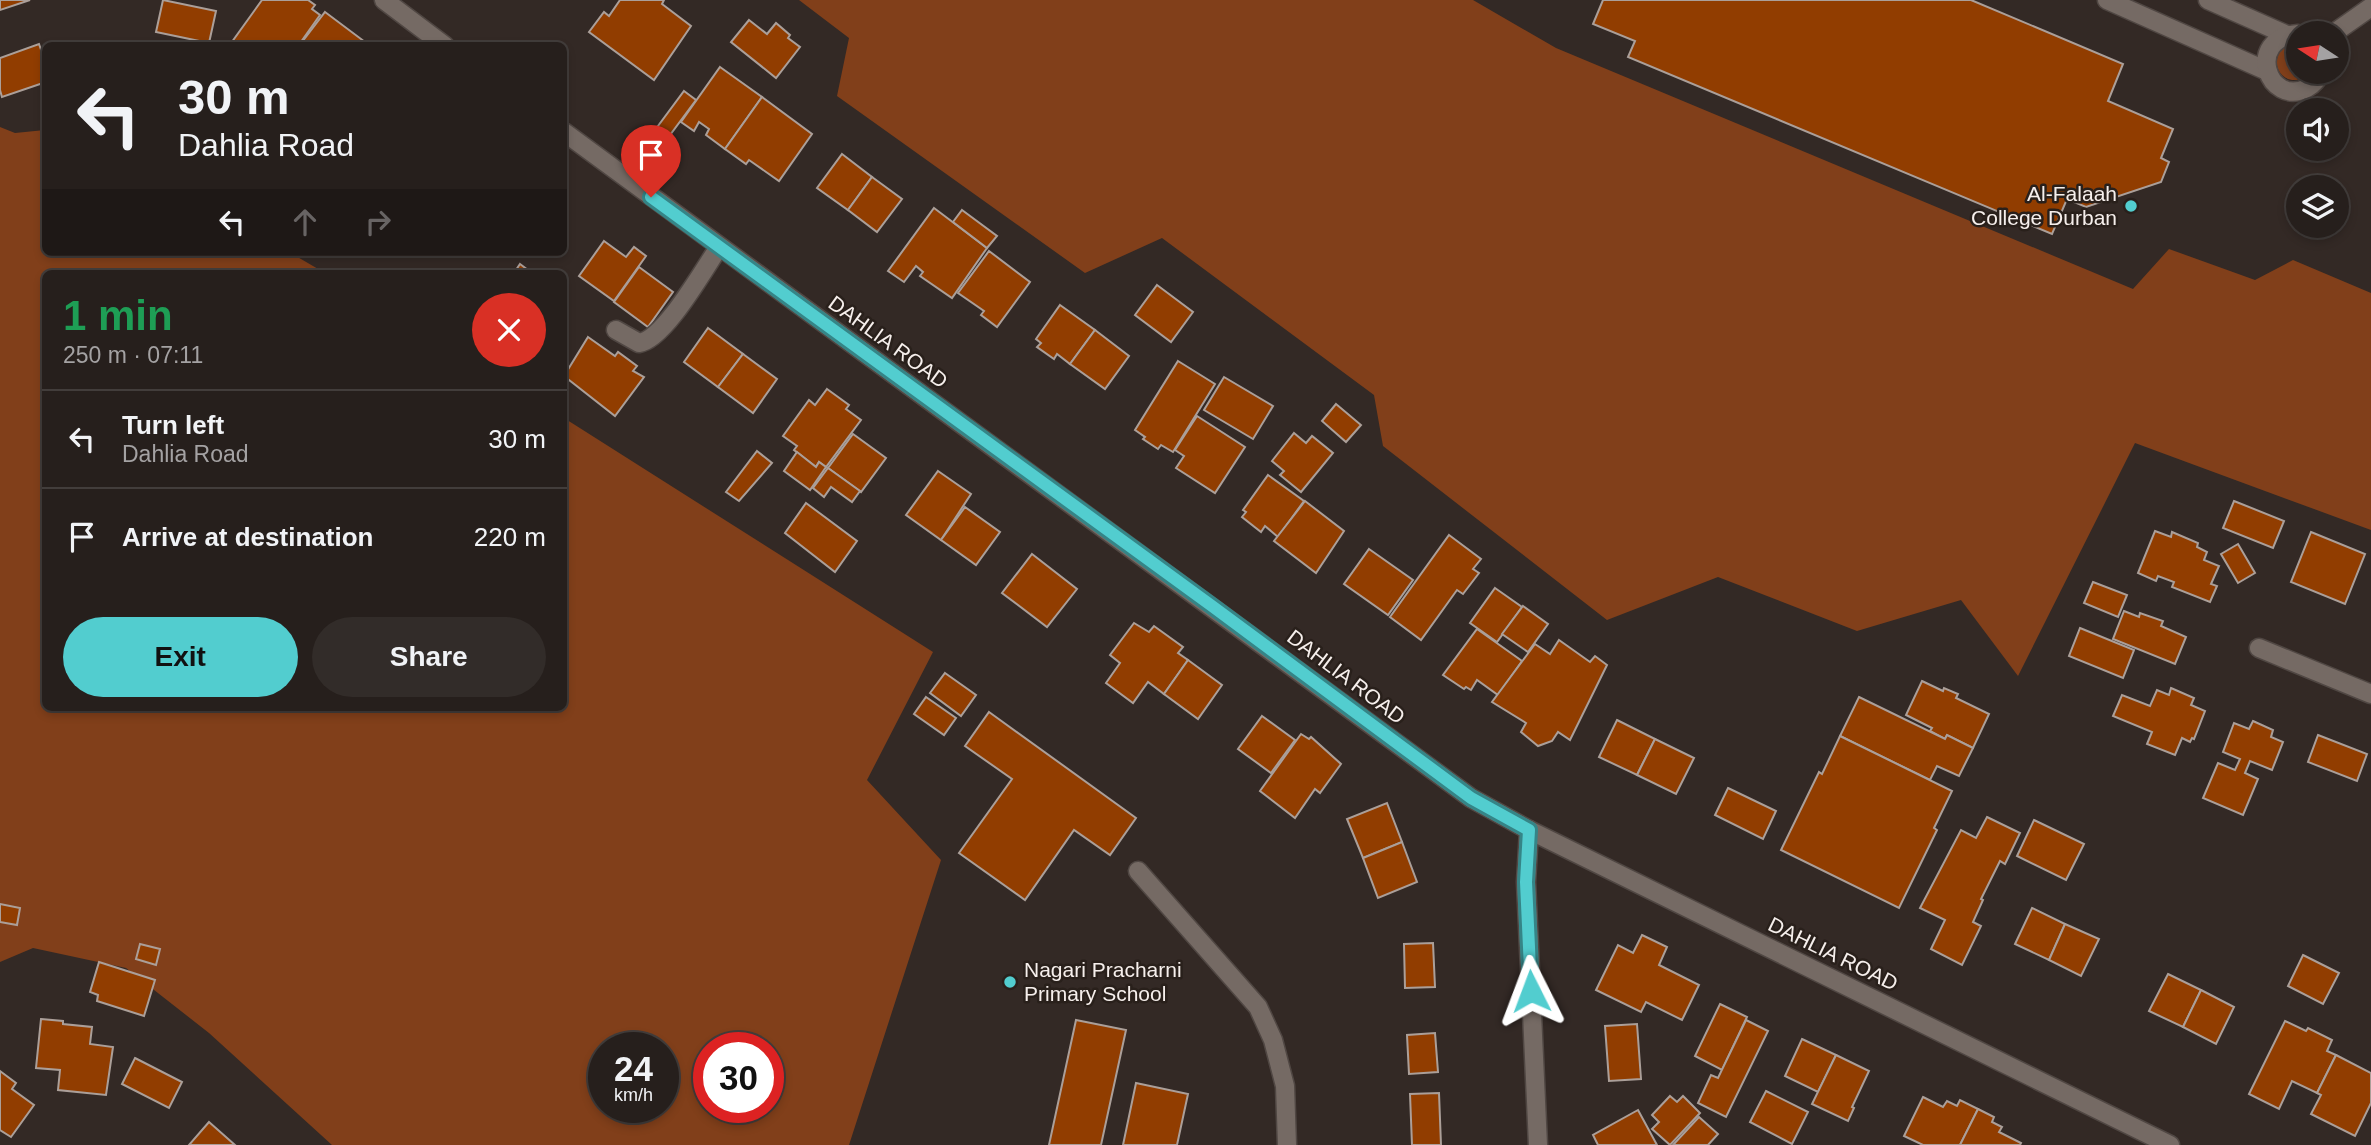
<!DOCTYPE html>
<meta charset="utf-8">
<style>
body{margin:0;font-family:Helvetica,sans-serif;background:#322c29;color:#f1f3f6;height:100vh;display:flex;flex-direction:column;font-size:26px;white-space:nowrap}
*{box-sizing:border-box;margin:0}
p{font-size:23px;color:#a4a2a3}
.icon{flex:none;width:38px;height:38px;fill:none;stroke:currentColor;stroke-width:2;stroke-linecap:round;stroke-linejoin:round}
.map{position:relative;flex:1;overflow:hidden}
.side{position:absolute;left:42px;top:270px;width:525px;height:441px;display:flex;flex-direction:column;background:#261f1c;border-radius:10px;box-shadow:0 4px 10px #0003,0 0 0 2px #423d3b}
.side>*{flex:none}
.banner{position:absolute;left:42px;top:42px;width:525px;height:214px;border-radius:10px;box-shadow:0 4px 10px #0003,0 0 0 2px #423d3b;background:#261f1c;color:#f1f3f6;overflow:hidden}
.needle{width:46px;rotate:282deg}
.buttons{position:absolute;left:2286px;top:21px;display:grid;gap:14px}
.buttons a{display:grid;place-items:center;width:63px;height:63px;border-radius:50%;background:#261f1c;box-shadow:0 4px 10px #0003,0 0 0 2px #423d3b;font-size:35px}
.speed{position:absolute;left:588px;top:1032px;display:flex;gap:14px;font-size:35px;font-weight:700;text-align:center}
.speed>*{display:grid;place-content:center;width:91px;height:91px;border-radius:50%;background:#261f1c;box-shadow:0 4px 10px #0003,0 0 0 2px #423d3b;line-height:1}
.speed small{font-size:18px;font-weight:400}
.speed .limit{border:10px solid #d22;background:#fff;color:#111}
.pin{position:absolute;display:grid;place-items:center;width:60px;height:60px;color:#fff;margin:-72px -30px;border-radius:50% 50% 50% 0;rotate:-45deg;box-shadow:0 0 7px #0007}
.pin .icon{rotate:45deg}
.me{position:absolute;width:77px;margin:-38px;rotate:357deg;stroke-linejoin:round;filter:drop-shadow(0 0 5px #0008)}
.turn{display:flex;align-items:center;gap:24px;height:147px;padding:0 21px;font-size:32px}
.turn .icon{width:91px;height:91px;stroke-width:2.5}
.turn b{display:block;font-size:49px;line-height:60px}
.lanes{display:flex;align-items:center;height:66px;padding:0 21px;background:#0003;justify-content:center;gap:35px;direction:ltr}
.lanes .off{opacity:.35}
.round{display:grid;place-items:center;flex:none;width:74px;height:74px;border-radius:37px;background:#322c29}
.head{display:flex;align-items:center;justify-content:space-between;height:119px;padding:0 21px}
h1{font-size:42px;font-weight:800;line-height:52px;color:#1e9e55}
.cta{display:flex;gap:14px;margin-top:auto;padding:14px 21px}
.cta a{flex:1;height:80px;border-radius:42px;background:#52cdcf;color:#111;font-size:28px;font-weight:800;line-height:80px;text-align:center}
.cta a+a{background:#322c29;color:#f1f3f6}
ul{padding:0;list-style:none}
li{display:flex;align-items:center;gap:21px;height:98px;padding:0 21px;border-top:2px solid #423d3b}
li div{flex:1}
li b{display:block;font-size:26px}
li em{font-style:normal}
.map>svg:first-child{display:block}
</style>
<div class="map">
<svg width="2371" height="1145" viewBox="0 0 2371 1145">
<rect width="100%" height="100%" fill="#332925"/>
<g fill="#813f1a" fill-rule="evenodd">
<polygon points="799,0 1473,0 1556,48 2133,289 2169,249 2255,280 2293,260 2371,293 2371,530 2135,443 2018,676 1961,600 1857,631 1718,577 1607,620 1383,446 1374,395 1162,238 1085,273 837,96 849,38"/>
<path d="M2298 43V72H2311C2290 94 2263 66 2285 46Z"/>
<path d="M0 127 15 133 45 130 46 252H289L325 273H46V707H564V418L933 652 867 780 941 860 849 1145H332L209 1033 126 968 33 948 0 962ZM604 1048H663V1108H604ZM709 1048H768V1108H709Z"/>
</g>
<g fill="#913d00" stroke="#ab9f99" stroke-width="2">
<polygon points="0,0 30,0 0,10"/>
<polygon points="163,0 216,11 209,43 156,32"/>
<polygon points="262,0 308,0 315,5 312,9 320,15 298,46 229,46"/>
<polygon points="620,0 664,0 662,4 691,26 654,80 589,32 604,12 609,16"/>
<polygon points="1603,0 1971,0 2123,64 2108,101 2173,129 2161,158 2169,162 2161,182 2086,207 2067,199 2052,234 1628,57 1635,41 1593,24"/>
<polygon points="325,12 369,45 299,46"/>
<polygon points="749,20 767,34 776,23 790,35 788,38 800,47 776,78 731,42"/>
<polygon points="39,44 46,64 46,82 2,97 0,90 0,58"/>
<polygon points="720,67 762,97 725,149 706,135 709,129 699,122 694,131 681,122"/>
<polygon points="684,91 696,100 667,139 655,130"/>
<polygon points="762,97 812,134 779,181 749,160 746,164 725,149"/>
<polygon points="842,154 872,177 848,210 817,188"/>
<polygon points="872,177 902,199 877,232 848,210"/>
<polygon points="934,208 987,248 952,298 920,276 923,272 916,266 904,282 888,271"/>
<polygon points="962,210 997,236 987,248 953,222"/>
<polygon points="604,241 626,257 634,247 646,256 614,301 579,276"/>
<polygon points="989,251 1030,282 997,327 981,315 984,311 958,293"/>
<polygon points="520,264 532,273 514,273"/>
<polygon points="639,267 673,292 648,327 614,302"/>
<polygon points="1157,285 1193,312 1171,342 1135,315"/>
<polygon points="1060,305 1095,330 1070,364 1057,354 1054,359 1037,347 1041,343 1036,339"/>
<polygon points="708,328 743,354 718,387 684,362"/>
<polygon points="1095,330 1129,356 1105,389 1070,364"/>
<polygon points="588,337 615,356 618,352 637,366 633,371 644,377 615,416 564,376"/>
<polygon points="743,354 777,379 753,413 718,387"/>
<polygon points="1178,361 1215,384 1173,452 1161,445 1158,449 1143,439 1145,437 1135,430"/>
<polygon points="1224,377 1273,406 1253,439 1204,410"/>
<polygon points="827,389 849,405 846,409 861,420 826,467 819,462 816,467 794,450 797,446 783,436 809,400 815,405"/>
<polygon points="1336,404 1361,425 1346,442 1322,421"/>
<polygon points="1197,416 1245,447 1215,493 1176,468 1184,456 1175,450"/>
<polygon points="1294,433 1306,443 1312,436 1333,453 1301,492 1280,475 1284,471 1272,461"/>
<polygon points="853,434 886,458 861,492 828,468"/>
<polygon points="757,451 772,463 739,501 726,492"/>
<polygon points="797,452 816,467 819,462 826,467 810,490 784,471"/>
<polygon points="828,468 860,491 852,502 831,487 824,497 813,488"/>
<polygon points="938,471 971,494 941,540 906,515"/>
<polygon points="1268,475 1304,501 1278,537 1265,526 1261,532 1242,517 1246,512 1243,510"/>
<polygon points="1305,501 1344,531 1316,573 1274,541"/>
<polygon points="2234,501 2284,521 2273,548 2223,528"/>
<polygon points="806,503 857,541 835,572 785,533"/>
<polygon points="965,507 1000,532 976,565 941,540"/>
<polygon points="2155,531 2171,537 2172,532 2198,543 2197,547 2207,552 2204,560 2219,566 2211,584 2217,586 2210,602 2172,587 2174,582 2158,576 2156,581 2138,573"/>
<polygon points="2311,532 2365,554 2345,604 2291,582"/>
<polygon points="1449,535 1481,559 1473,569 1479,573 1463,594 1457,590 1421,640 1390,617"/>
<polygon points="2238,544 2255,573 2238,583 2221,554"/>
<polygon points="1369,549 1413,580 1388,615 1344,584"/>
<polygon points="1032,554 1077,589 1047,627 1002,593"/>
<polygon points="2093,582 2127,595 2118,617 2084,603"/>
<polygon points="1495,588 1522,607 1497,642 1470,623"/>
<polygon points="1523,606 1548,624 1528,652 1502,634"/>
<polygon points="2124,611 2139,617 2140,613 2163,621 2161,626 2186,637 2175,664 2113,639"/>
<polygon points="1134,623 1149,632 1154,626 1183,647 1178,653 1188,660 1164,694 1148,682 1133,703 1106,683 1120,663 1110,655"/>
<polygon points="2080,628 2134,650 2123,678 2069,656"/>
<polygon points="1477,629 1522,661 1498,695 1477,680 1471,690 1466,687 1464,689 1443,675"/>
<polygon points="1559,640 1590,662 1595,656 1607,665 1570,740 1558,732 1552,741 1538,746 1521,732 1526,723 1492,702 1535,644 1550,654"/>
<polygon points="1188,660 1222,685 1198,719 1164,694"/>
<polygon points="945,673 976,695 961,716 930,693"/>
<polygon points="1922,681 1943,691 1944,688 1958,694 1956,698 1989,714 1973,748 1947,735 1945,739 1930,731 1932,728 1906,715"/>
<polygon points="2171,688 2194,698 2191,705 2205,711 2194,739 2192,738 2190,742 2182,738 2175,755 2147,744 2152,732 2113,716 2122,695 2150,706 2157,690 2169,695"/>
<polygon points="926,697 956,718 944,735 914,714"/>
<polygon points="1859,697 1945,739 1947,735 1973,748 1959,776 1937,766 1930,780 1840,736"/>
<polygon points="989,712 1136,818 1110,855 1074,830 1025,900 959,853 1012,779 965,746"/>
<polygon points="1262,716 1295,740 1271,773 1238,749"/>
<polygon points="1617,720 1655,739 1637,775 1599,757"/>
<polygon points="2253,721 2273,730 2271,737 2283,742 2272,770 2250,761 2245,773 2258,779 2243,815 2203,798 2218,763 2235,770 2240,759 2223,752 2234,723 2249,729"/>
<polygon points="1301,734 1309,739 1311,737 1341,764 1320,793 1315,789 1295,818 1260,791"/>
<polygon points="2318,735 2367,754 2357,781 2308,762"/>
<polygon points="1840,736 1952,791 1934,828 1937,830 1899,908 1781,850 1819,772 1822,774"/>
<polygon points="1655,739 1694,758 1676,794 1637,775"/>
<polygon points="1728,788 1776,811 1763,839 1715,815"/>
<polygon points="1387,803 1402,842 1363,858 1347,819"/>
<polygon points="1987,817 2020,833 2005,864 2000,861 1981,899 1983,900 1973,922 1981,926 1962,965 1931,949 1945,920 1920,908 1961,830 1976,838"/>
<polygon points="2034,820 2084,844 2066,880 2017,856"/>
<polygon points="1402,842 1417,882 1378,898 1363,858"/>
<polygon points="0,904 20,908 17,925 0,922"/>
<polygon points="2032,908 2065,924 2049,960 2015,944"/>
<polygon points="2065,924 2099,939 2081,976 2049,960"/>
<polygon points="1642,935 1667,947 1659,965 1699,985 1682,1020 1646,1002 1641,1012 1596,990 1618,945 1633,953"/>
<polygon points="1433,943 1435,987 1405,988 1404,944"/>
<polygon points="140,944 160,949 156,965 136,959"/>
<polygon points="2303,955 2339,973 2323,1004 2288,986"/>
<polygon points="99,962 155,980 144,1016 97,1001 98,995 90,992"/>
<polygon points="2168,974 2201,990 2183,1027 2149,1011"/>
<polygon points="2201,990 2234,1007 2216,1044 2183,1027"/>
<polygon points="1720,1004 1747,1017 1722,1070 1695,1056"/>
<polygon points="41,1019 63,1021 63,1024 92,1027 90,1044 113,1047 106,1095 58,1090 60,1070 36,1068"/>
<polygon points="1076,1020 1126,1030 1101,1145 1049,1145"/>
<polygon points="1746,1020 1768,1031 1726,1117 1698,1103 1711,1075 1718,1078"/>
<polygon points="2285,1021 2306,1031 2308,1028 2332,1040 2327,1051 2336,1055 2317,1093 2292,1081 2279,1109 2249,1094"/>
<polygon points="1637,1024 1641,1079 1609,1081 1605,1026"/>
<polygon points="1435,1033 1438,1072 1409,1074 1407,1035"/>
<polygon points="1802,1039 1836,1055 1818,1092 1785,1076"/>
<polygon points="1836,1055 1869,1071 1852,1107 1854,1108 1848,1121 1812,1104"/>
<polygon points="2336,1055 2371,1073 2371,1103 2355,1136 2311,1114 2321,1095 2317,1093"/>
<polygon points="135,1058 182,1082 169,1108 122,1084"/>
<polygon points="0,1071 16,1083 12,1089 34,1105 11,1137 0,1130"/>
<polygon points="1136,1083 1188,1094 1177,1145 1123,1145"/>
<polygon points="1766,1091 1808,1112 1792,1144 1750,1122"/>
<polygon points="1439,1093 1441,1145 1412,1145 1410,1094"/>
<polygon points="1670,1096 1677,1102 1683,1096 1700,1113 1670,1145 1652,1129 1659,1122 1652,1115"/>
<polygon points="1923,1097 1943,1107 1947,1101 1957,1106 1960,1100 1978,1109 1960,1145 1923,1145 1904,1136"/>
<polygon points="1978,1109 1994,1117 1992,1122 2002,1127 1999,1132 2021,1143 2020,1145 1960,1145"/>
<polygon points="1638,1110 1657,1145 1598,1145 1593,1135"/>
<polygon points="1699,1117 1718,1134 1708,1145 1673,1145"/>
<polygon points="209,1122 235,1145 189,1145"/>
</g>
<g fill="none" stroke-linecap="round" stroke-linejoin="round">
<defs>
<g id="minor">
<polyline points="384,0 445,46"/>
<polyline points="2107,0 2267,71"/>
<polyline points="2208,0 2287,35"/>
<polyline points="2334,33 2371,7"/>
<path d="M2298 34C2244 38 2268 108 2307 88 2314 84 2318 79 2321 72"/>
<polyline points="564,132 1471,798 1529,830 2170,1145"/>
<path d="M616 330 639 343C664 340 704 269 719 247"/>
<polyline points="2259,648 2371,694"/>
<polyline points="1529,830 1526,882 1538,1145"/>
<polyline points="1138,871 1258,1007 1273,1040 1285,1086 1287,1145"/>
</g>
</defs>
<use href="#minor" stroke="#504743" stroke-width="21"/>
<use href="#minor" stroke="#756a64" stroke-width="18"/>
</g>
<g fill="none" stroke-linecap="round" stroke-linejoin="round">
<defs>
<polyline id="route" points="651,197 1212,606 1417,758 1471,798 1529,830 1526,882 1531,991"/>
</defs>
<use href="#route" stroke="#358587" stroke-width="18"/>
<use href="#route" stroke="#52cdcf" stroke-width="12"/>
</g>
<g fill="#52cdcf" stroke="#29201b" stroke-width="2.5">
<circle cx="2131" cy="206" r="7"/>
<circle cx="1010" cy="982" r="7"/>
</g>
<g text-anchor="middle" stroke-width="5" stroke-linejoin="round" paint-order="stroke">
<g font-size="21" fill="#f6efec" stroke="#29201b" text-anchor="end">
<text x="2117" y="201">Al-Falaah<tspan x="2117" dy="24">College Durban</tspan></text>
<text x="1024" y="977" text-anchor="start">Nagari Pracharni<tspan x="1024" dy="24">Primary School</tspan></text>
</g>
<g font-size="21" fill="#f6efec" stroke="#29201b">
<text transform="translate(888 342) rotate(36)" y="7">DAHLIA ROAD</text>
<text transform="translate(1346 677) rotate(37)" y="7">DAHLIA ROAD</text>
<text transform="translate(1833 954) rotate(26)" y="7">DAHLIA ROAD</text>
</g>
</g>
</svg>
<div class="buttons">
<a><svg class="needle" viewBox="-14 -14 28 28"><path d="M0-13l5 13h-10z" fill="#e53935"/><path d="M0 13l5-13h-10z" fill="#a4a2a3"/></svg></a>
<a><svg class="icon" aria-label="sound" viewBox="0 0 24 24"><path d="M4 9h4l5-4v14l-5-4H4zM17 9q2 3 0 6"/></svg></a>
<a><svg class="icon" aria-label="layers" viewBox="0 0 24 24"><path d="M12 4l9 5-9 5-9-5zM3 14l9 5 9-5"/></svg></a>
</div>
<div class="speed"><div>24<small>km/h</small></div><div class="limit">30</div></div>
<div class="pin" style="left:651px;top:197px;background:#d93025"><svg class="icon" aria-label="arrive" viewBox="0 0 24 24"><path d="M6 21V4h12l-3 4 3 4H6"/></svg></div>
<svg class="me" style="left:1531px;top:991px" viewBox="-20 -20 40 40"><path d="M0-17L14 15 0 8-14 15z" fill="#52cdcf" stroke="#fff" stroke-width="4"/></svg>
<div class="banner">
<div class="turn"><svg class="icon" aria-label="left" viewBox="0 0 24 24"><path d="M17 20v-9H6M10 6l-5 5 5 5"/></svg><div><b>30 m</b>Dahlia Road</div></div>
<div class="lanes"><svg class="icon" aria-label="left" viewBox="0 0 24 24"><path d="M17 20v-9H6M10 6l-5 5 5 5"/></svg><svg class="icon off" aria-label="ahead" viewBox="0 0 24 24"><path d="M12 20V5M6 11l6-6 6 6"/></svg><svg class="icon off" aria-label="right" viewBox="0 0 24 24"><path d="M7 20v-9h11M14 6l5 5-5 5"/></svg></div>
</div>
<section class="side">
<div class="head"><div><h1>1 min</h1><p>250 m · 07:11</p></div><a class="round" style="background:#d93025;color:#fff"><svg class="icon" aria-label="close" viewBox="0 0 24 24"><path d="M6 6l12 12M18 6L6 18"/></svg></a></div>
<ul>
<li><svg class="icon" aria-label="left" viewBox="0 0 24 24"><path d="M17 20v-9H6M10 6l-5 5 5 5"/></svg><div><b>Turn left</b><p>Dahlia Road</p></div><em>30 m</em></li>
<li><svg class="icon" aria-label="arrive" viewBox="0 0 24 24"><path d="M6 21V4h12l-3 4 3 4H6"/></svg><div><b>Arrive at destination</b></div><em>220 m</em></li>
</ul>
<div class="cta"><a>Exit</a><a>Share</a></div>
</section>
</div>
